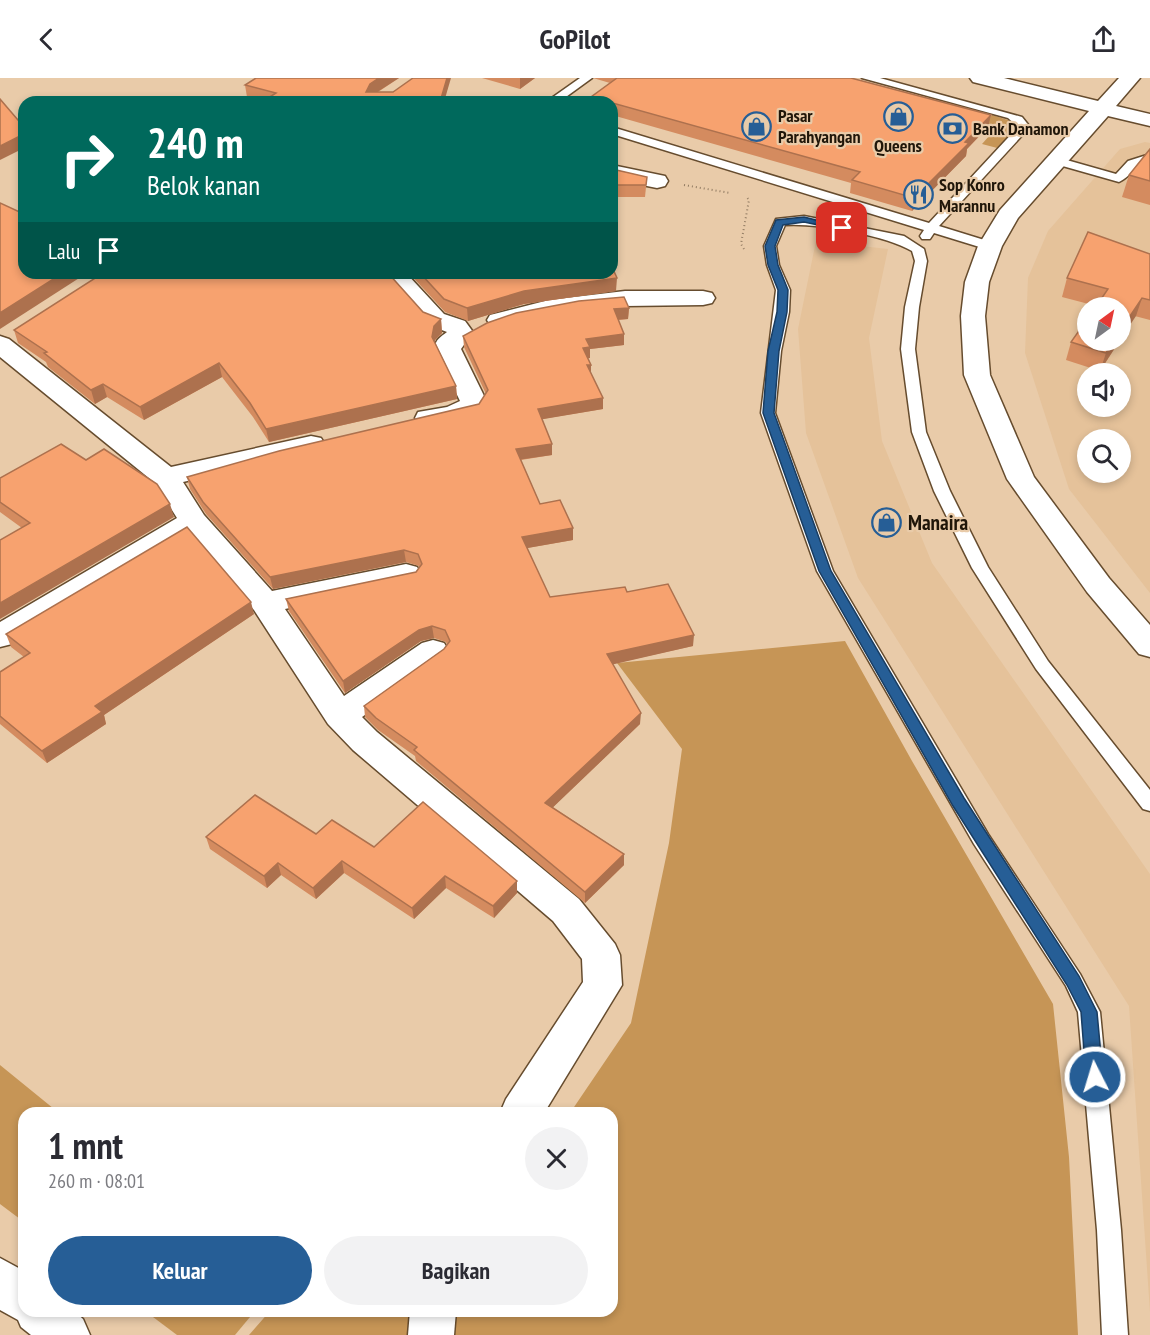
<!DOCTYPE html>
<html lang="id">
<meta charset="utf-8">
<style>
body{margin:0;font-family:"PT Sans Narrow",sans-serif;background:#f2f2f3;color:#2b2b33;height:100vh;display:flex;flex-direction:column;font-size:22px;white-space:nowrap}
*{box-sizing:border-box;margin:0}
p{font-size:20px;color:#7c7c81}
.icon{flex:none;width:33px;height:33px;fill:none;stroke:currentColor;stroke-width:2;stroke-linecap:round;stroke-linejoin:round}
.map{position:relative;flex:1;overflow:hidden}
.side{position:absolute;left:18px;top:1029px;width:600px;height:210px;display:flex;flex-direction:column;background:#fff;border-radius:18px;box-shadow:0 3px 9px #0003}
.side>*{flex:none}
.banner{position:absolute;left:18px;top:18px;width:600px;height:183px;border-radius:18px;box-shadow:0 3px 9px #0003;background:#00695c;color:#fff;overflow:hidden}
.needle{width:39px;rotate:33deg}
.tools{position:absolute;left:1077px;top:219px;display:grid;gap:12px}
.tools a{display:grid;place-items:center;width:54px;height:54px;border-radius:50%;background:#fff;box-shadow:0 3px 9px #0003;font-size:30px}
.pin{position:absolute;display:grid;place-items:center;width:51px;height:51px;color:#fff;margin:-26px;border-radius:12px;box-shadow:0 3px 9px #0006}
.me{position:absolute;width:66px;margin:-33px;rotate:355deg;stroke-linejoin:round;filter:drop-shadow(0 0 4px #0008)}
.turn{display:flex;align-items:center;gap:21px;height:126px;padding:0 30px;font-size:27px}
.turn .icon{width:78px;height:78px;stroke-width:2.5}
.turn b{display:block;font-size:42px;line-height:51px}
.then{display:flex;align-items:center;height:57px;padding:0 30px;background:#0003;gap:12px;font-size:22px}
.round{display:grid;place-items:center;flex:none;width:63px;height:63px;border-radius:32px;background:#f2f2f3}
.overview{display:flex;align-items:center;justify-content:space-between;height:102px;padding:0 30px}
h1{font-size:36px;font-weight:700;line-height:45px}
.cta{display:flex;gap:12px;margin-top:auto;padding:12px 30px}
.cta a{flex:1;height:69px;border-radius:36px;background:#265e96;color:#fff;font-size:24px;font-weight:700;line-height:69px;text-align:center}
.cta a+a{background:#f2f2f3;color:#2b2b33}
header{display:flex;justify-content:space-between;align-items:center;height:78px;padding:0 30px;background:#fff;font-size:27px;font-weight:700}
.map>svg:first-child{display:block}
</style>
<header><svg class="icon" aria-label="back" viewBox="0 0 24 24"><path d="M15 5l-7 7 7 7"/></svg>GoPilot<svg class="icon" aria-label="share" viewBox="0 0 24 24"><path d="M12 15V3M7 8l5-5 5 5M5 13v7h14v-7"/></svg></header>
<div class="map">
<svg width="1150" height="1257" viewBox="0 0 1150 1257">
<rect width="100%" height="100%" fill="#e9cba9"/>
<g fill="#e5c29a" fill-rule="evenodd">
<path d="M1145 64 1150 65V515L1069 411 1025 275 1028 200 1048 153 1120 71ZM1088 230H1120V262H1088ZM1088 296H1120V328H1088ZM1088 362H1120V394H1088Z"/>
<polygon points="816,163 888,171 869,260 882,363 932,485 1150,796 1150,1234 1129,928 858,500 806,355 798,251"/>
</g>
<g fill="#c69556">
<polygon points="992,37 1011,43 1020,51 1001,71 982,66 997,49 985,45"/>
<polygon points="845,563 912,683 1053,926 1069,1079 1078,1257 249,1257 270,1233 612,1233 612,1035 570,1035 631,945 669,765 682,671 617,585"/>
<polygon points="0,987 59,1035 24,1035 24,1144 0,1126"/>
<polygon points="145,1233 255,1233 235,1257 177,1257"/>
</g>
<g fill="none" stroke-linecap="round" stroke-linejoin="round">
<defs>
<g id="service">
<polygon points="580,0 592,0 559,24 546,24"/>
<polygon points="862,0 880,0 1022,39 1030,49 1028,51 939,148 994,165 996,168 994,171 986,171 934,155 930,161 922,161 920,158 924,152 612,56 612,49 929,145 1018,49 1008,40"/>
<path d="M1150 76V84C1131 89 1132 98 1119 104L1052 85 1050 83 1056 79 1116 96 1128 83Z"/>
<path d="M804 138 904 158 924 171 927 183 919 229 915 271 926 354 950 413 988 489 1048 583 1150 712V733L1143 731 1036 591 972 490 934 413 912 354 901 271 905 229 915 183 912 173C884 157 817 145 785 147L776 168 779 187 790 212 789 234 781 273 775 335 833 493 988 756 1080 896 1100 934 1121 1152 1128 1257H1102L1097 1152 1078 934 1066 908 974 766 817 493 761 335 776 212 767 187 764 168 776 141Z"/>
</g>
<g id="minor">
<polygon points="612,87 665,98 668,103 665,108 657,110 612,101"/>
<path d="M381 195H406L444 236 465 243 473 254 461 271 487 324C474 343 440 351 418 346L415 340 418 334 447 329 460 323 435 271C435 261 441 259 447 254L426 246Z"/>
<polygon points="625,213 703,213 712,215 715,220 712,225 703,227 625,228 575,232 499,249 490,247 487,242 490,237 549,222"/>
<polygon points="0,258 9,261 171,389 311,358 321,360 325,366 321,372 183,404 204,437 272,513 406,486 417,489 421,496 417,503 285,531 344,618 422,565 433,562 444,565 449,573 444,581 362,639 377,654 579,821 615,866 620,877 622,907 544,1035 500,1035 506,1021 583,904 582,881 553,843 353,672 328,646 254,532 190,458 12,566 0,569 0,544 177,440 155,405 0,279"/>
<polygon points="410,1233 456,1233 454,1257 408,1257"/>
</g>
<g id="tertiary">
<polygon points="970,0 1004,0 1098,23 1119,0 1140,0 1116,28 1150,36 1150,48 1108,38 1018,140 1002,168 989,204 985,238 990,297 1034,399 1109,500 1150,547 1150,579 1139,576 1087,514 1007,401 964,297 961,238 965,204 978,168 1000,132 1089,33 973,4"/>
<polygon points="0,1180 24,1193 24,1233 74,1233 83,1241 90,1257 31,1257 21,1249 18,1242 0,1232"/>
</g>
</defs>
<use href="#service" stroke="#664c2e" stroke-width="3"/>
<use href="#minor" stroke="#664c2e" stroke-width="3"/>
<use href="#tertiary" stroke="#664c2e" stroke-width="3"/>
<g stroke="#927c63" stroke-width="2" stroke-dasharray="1 3" stroke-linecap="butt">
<polyline points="684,107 730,115"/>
<polyline points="744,171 741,166 749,122 746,118"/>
</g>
<use href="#service" fill="#fff" fill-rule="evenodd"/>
<use href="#minor" fill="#fff" fill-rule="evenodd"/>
<use href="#tertiary" fill="#fff" fill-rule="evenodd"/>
</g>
<g fill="#d48b5f">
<polygon points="256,0 399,0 378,14 263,23 247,19 245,7"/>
<polygon points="482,0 535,0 520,11"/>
<polygon points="593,0 851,0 988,49 967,71 966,78 912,133 850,115 851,105 612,37 612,24 591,24 591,19 610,5"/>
<polygon points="1150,71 1150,127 1122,119 1129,97"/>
<polygon points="612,91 647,99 645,119 612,119"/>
<polygon points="1150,176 1150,242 1062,219 1067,200"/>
<polygon points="409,195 612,195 616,213 524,226 468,243 445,234"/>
<polygon points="629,230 628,241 618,242 624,267 590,271 590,280 588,280 591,287 591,295 603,331 542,341 552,366 552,377 521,382 540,426 573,450 573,462 527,470 550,519 627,514 693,568 612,586 640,646 553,729 624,776 624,787 585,825 416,683 415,678 378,652 365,639 364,628 444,571 447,567 446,564 434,560 421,563 345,615 289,533 286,521 416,494 419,489 419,488 406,484 273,511 206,436 190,411 187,399 479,326 486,316 464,269 463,258"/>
<polygon points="423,234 441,241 442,255 435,262 435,264 456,308 457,321 269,364 253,339 222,299 144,342 107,319 95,326 48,289 46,284 18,265 14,252"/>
<polygon points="1120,262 1100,293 1066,282 1071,264"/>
<polygon points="0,400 174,439 22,450 0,434"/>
<polygon points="254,536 104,637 106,646 47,685 0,646 0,594 24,579 11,569 6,556"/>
<polygon points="316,756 374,769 517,815 494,840 446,810 414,841 344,795 316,821 281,797 267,810 210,771 206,759"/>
</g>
<g fill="#ad714e">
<polygon points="379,0 399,0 371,18 366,14 370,6"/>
<polygon points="447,0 451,0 444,24 440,24"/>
<polygon points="520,0 535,0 520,11"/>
<polygon points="991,37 988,49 967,71 966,78 912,133 914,120 965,64"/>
<polygon points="24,56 24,70 0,82 0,68"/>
<polygon points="63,195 87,195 0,251 0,235"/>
<polygon points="617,200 616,213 524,226 468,243 467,230 524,213"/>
<polygon points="1142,220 1136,238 1120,262 1120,253"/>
<polygon points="629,230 628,241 614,242 614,231"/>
<polygon points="441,241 442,255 435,262 433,272 432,259 434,248"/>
<polygon points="624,256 624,267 590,271 590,280 583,281 583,270 586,261"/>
<polygon points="1114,262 1120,262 1100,293 1106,275"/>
<polygon points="219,285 222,299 144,342 140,329"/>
<polygon points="587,287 591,287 591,298"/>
<polygon points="103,306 107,319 95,326 91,312"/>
<polygon points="456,308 457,321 269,364 266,351"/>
<polygon points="603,320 603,331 538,342 538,331"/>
<polygon points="552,366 552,377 517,382 516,371"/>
<polygon points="170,426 174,439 0,541 0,525"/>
<polygon points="573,450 573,462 522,471 522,459"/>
<polygon points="404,472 406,484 273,511 270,499"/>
<polygon points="251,524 254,536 104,637 106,646 47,685 42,673 95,628"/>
<polygon points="432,548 434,560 421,563 345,615 343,603 419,552"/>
<polygon points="694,557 693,568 606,588 607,576"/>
<polygon points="641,635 640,646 546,736 545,725"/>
<polygon points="624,776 624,787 585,825 585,814"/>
<polygon points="342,783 344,795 316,821 313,810"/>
<polygon points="278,785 281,797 267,810 264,798"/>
<polygon points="445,798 446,810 414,841 412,830"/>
<polygon points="517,803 517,815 494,840 493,828"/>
</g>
<g fill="#f7a26f" stroke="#ad714e" stroke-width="1.5">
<polygon points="256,0 379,0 370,6 366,14 393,14 413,0 447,0 440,24 262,24 276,15 245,7"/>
<polygon points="617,0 851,0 991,37 965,64 969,65 914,120 852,102 860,94 591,19"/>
<polygon points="0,21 24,49 24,56 0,68"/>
<polygon points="1150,71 1150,103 1129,97"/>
<polygon points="612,91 647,99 646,107 612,107"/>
<polygon points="0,125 24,136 24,195 63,195 0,235"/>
<polygon points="1088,154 1150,176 1150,222 1142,220 1120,253 1120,230 1095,230 1108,211 1067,200"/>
<polygon points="612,189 617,200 524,213 467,230 444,221 420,195 612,195"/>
<polygon points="103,195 388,195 423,234 441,241 434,248 432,259 456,308 266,351 250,325 219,285 140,329 103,306 91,312 44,275 47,274 14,252"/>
<polygon points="624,219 629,230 614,231 624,256 586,261 590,269 583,270 591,287 587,287 603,320 538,331 552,366 516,371 540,426 560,422 573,450 522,459 550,519 625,509 627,514 668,506 694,557 607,576 641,635 545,725 624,776 585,814 414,672 417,669 376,640 364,628 444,571 450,563 445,552 432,548 419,552 343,603 286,521 416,494 422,486 418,476 404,472 270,499 203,424 187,399 279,373 479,326 488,312 463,258 487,245 516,235 579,223"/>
<polygon points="1088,240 1088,262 1114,262 1106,275 1071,264"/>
<polygon points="61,366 86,382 104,371 157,406 170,426 0,525 0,462 30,445 0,424 0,400"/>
<polygon points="187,449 251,524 95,628 102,634 42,673 0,638 0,594 30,575 6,556"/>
<polygon points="255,717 316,756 332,742 374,769 423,724 517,803 493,828 445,798 412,830 342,783 313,810 278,785 264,798 206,759"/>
</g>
<polygon fill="#265e96" stroke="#193d62" stroke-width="1.5" points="804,139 847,150 842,152 804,144 783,147 775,168 778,187 788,212 787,234 779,273 774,335 831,493 964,720 1079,898 1097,934 1103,999 1101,1005 1095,1007 1089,1005 1086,999 1081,934 1067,907 953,728 819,493 763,335 768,273 777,234 778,212 768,187 765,168 776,142"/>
<defs>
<symbol id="shop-ring" viewBox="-11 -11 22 22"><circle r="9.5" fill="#e9cba9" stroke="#265e96" stroke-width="1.5"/><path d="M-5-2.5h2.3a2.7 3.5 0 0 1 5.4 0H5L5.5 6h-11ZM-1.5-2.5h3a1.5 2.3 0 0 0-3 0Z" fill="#265e96"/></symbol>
<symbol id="bank-ring" viewBox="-11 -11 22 22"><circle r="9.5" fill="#e9cba9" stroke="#265e96" stroke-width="1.5"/><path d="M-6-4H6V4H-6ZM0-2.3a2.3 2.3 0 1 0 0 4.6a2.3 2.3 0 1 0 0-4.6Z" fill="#265e96"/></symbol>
<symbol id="restaurant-ring" viewBox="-11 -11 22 22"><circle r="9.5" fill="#e9cba9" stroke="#265e96" stroke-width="1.5"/><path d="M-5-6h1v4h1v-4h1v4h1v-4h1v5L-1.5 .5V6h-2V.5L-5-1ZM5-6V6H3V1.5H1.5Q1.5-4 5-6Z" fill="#265e96"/></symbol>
</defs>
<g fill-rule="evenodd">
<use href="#shop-ring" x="882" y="22" width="33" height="33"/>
<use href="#shop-ring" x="740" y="32" width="33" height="33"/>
<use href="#bank-ring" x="936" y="34" width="33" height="33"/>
<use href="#restaurant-ring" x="902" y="100" width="33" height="33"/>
<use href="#shop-ring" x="870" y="428" width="33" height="33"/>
</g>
<g text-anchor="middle" stroke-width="4.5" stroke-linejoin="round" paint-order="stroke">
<g font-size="18" font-weight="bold" fill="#201609" stroke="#e9cba9" text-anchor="start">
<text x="778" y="44">Pasar<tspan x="778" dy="21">Parahyangan</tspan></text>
<text x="973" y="57">Bank Danamon</text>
<text x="898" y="74" text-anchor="middle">Queens</text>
<text x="939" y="113">Sop Konro<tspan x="939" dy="21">Marannu</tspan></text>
</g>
<g font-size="21" font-weight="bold" fill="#201609" stroke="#e9cba9" text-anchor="start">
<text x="908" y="452">Manaira</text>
</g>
</g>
</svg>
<div class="tools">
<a><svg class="needle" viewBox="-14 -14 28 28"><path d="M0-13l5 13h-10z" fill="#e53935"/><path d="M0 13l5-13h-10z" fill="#7c7c81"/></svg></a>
<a><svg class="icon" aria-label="sound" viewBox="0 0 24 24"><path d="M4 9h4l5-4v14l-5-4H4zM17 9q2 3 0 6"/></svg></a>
<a><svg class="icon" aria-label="search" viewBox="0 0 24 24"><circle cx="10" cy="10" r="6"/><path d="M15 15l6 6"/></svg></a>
</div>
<div class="pin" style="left:842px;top:150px;background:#d93025"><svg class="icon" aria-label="arrive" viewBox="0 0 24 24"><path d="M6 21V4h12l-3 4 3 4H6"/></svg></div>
<svg class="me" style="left:1095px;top:999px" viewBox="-20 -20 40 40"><circle r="17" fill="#265e96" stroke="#fff" stroke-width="3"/><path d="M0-11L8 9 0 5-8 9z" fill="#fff"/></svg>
<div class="banner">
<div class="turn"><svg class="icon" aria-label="right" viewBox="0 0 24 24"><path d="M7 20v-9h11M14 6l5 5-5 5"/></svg><div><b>240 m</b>Belok kanan</div></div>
<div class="then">Lalu<svg class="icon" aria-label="arrive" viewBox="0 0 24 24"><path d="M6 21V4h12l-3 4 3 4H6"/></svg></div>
</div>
<section class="side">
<div class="overview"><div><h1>1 mnt</h1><p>260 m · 08:01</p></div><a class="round"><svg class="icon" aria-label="close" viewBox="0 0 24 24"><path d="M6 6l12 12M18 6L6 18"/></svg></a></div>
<div class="cta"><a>Keluar</a><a>Bagikan</a></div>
</section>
</div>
